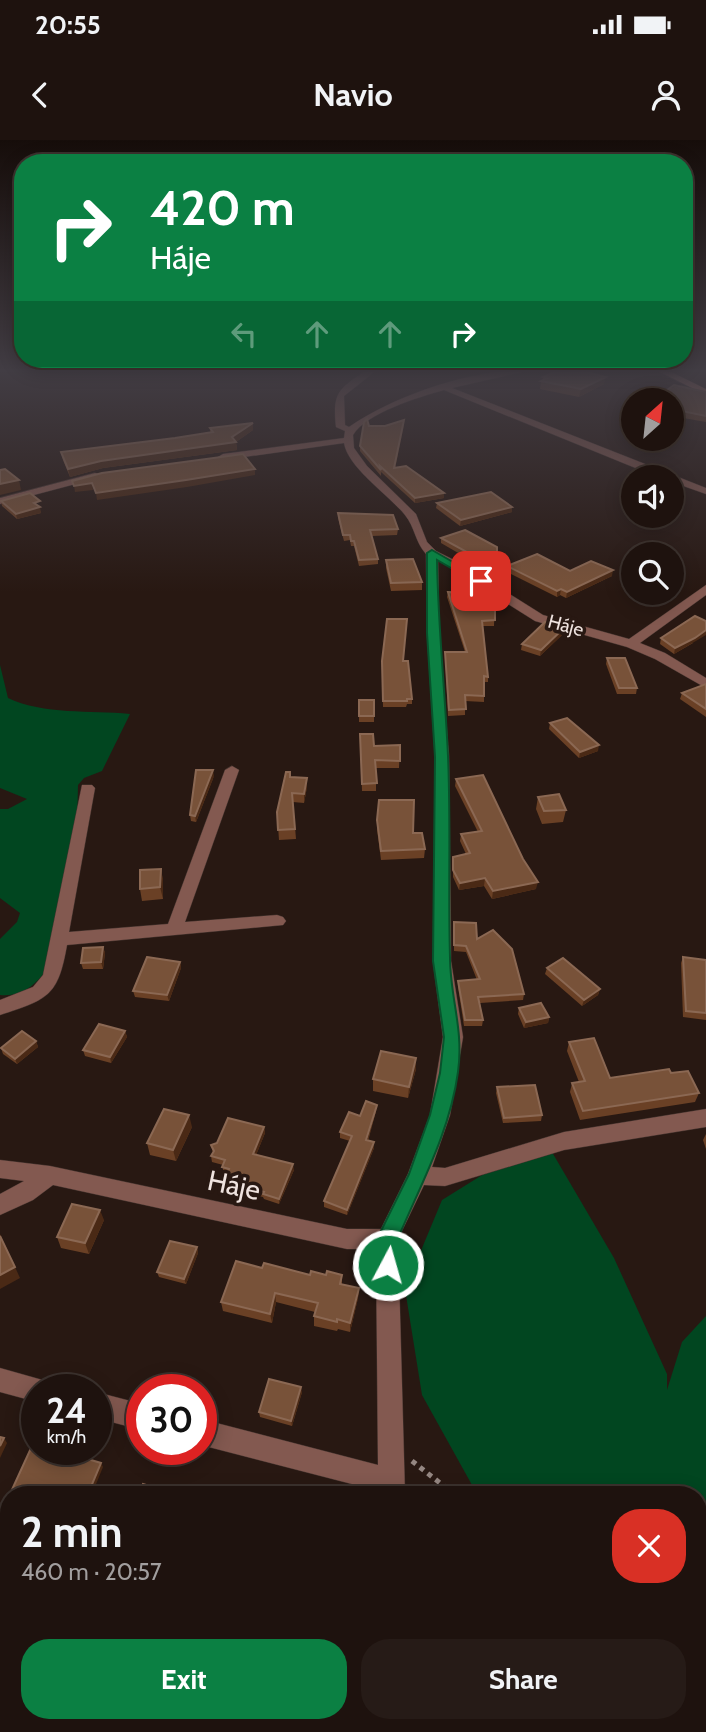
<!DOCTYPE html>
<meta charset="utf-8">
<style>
body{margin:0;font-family:Cabin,sans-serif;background:#261b17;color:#f1f3f6;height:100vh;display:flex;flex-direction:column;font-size:26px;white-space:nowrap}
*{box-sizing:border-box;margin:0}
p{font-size:23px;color:#a19e9e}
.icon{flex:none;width:38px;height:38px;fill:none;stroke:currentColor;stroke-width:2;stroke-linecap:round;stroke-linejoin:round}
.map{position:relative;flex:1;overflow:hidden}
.panel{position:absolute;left:0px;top:1346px;width:707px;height:247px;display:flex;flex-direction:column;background:#1e120e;border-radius:28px 28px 0 0;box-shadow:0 4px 18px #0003,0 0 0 2px #3c322e}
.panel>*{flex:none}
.guide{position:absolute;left:14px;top:14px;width:679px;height:214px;border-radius:28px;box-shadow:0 4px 18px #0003,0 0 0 2px #3c322e;background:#0b8043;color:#fff;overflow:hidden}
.needle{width:46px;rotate:27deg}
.buttons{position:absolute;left:621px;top:248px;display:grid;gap:14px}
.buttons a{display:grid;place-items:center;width:63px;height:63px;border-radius:50%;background:#1e120e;box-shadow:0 4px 18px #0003,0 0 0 2px #3c322e;font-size:35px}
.speed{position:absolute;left:21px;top:1234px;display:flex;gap:14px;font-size:35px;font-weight:700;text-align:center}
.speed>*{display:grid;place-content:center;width:91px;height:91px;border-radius:50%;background:#1e120e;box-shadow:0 4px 18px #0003,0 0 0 2px #3c322e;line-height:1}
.speed small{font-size:18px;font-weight:400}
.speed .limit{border:10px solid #d22;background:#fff;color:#111}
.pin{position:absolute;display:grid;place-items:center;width:60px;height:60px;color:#fff;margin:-30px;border-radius:14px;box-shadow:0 4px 10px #0006}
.me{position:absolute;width:77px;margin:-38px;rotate:6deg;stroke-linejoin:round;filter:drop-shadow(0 0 5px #0008)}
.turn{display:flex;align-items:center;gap:24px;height:147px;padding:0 21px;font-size:32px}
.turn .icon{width:91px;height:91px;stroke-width:2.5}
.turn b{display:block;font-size:49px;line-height:60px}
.lanes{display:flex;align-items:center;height:66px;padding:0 21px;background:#0003;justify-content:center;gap:35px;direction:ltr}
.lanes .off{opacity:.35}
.round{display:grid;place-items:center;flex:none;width:74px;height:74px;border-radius:28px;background:#261b17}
.headline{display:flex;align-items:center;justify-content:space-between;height:119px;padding:0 21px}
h1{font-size:42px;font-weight:700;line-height:52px}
.primary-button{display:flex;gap:14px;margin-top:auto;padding:14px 21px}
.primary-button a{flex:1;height:80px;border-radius:28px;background:#0b8043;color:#fff;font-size:28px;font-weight:700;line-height:80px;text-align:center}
.primary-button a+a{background:#261b17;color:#f1f3f6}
.status{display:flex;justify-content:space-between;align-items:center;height:49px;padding:0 35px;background:#1e120e;direction:ltr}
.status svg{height:19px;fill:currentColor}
header{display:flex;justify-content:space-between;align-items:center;height:91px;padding:0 21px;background:#1e120e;font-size:32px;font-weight:700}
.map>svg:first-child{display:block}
</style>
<div class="status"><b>20:55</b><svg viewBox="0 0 49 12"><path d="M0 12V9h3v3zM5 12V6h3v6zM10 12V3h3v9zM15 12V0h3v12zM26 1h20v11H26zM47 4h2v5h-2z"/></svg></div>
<header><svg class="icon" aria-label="back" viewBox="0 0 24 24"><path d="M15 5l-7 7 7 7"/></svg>Navio<svg class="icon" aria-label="person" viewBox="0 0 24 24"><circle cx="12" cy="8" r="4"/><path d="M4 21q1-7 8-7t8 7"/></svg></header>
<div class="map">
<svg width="706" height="1592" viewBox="0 0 706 1592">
<rect width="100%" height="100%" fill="#281812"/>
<g fill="#014620">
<path d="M0 525 8 558C44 575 90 570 130 574L102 631 84 638 78 645 77 688 49 826C37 844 23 857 0 855V799L17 782 20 773 0 758V669H8L27 659 0 648Z"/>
<polygon points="549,1007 614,1118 667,1234 667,1250 682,1202 706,1176 706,1412 698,1417 698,1354 477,1354 422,1255 405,1149 442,1060 487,1032"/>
<polygon points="706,1432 706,1592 619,1592 616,1584 698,1584 698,1438"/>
</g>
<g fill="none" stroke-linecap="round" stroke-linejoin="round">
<defs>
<g id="minor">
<path d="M368 229H378L344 256 345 285 349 287C399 253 475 229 535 229L452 248 706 348V354L672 342V338H660L444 250C419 257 366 273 353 295L354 308 367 326 416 374 427 402 436 411 462 424 543 475 629 499 706 445V455L640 503 665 513 706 538V548L655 519 627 507 535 481 438 420 439 493 449 617 451 821 463 897 450 975 432 1027 445 1028 564 992 706 969V987L564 1010 445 1046 424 1045 398 1099 405 1354H379V1351L201 1305V1279L378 1325 376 1109H347L53 1045 33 1060 0 1075V1054L24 1041 0 1038V1020L50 1026 347 1089H381L408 1034 430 975 443 897 433 821 435 617 427 493 426 414C415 402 415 387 405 375 390 356 348 328 344 303L223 320 218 317 223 314 344 298 345 291 336 287C332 250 340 249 368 229Z"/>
<polygon points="95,333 98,334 98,338 0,364 0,358"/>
<path d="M232 626 239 630 185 782 277 775 283 777 286 781 283 785 67 805C58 856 49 859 0 875V860L33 847 43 835 82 645H92L95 648 69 792 168 784 225 630Z"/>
<polygon points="0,1228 46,1241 49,1250 37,1250 37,1262 0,1252"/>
<polygon points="96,1252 142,1264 142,1290 96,1278"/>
<polygon points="0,1510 9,1512 9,1542 0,1540"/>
<polygon points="170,1584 222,1584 225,1592 173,1592"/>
<rect x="354" y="1584" width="30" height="8"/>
</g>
<polygon id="major" points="654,229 665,229 706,249 706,255"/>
</defs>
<use href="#minor" stroke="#44342f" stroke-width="1"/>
<use href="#major" stroke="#44342f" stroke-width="1"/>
<g stroke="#958782" stroke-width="5" stroke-dasharray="5 5" stroke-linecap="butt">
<polyline points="412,1321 454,1354"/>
<polyline points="698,1431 706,1426"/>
<polyline points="608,1584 611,1592"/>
</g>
<use href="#minor" fill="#835950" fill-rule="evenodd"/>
<use href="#major" fill="#eb9582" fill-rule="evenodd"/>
</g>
<g fill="#6a4025">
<polygon points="543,237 604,244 579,257 540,249 541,241 543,240"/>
<polygon points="706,252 706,282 672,276 672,261"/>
<polygon points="404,280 395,328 444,358 415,363 381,332 381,336 360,311 360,306 369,286 385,286"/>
<polygon points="210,288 253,290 236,302 237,310 103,328 70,337 63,320 61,312 175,298 210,292"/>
<polygon points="1,361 41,367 39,367 41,373 17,379 2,366"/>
<polygon points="437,363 512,372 460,386 436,368"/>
<polygon points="338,373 398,389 397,395 372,396 378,419 378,424 359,426 354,406 351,406 350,400 344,401 338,378"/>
<polygon points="441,398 496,425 484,428 441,403"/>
<polygon points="386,420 422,442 422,450 391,451 386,428"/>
<polygon points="507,426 570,431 612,436 566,458 560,455 557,457 507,432"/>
<polygon points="448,452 495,454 494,486 483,486 488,537 488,542 484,542 484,562 465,561 465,575 448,576 445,512 465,512 447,457"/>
<polygon points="564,488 563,494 540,516 521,510 522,504"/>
<polygon points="661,498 693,503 674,514 660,504"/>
<polygon points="607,518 637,548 636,554 617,554 606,524"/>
<polygon points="382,521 403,521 412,559 412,564 407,564 406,567 383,567"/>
<polygon points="706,544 706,577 680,559 682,553"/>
<rect x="359" y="560" width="15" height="22"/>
<polygon points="550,583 598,611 579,618 549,589"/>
<polygon points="360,594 374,606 400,605 399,628 376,628 376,651 362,651"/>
<polygon points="214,636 196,682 191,681 190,675"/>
<polygon points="290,637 307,638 307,647 304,663 293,662 296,699 279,700 277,672"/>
<polygon points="456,639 536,749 492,759 484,746 459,750 453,737 453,717 466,714 460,701 461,694 478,692 455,646"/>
<polygon points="538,657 566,670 563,682 542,684 536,669"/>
<polygon points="377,680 413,693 425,709 424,718 381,720 377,689"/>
<polygon points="161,729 163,741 163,759 142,761 140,749"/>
<polygon points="454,782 477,799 524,854 523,860 480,863 483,880 482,886 464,886 458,847 458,841 477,840 466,812 454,811"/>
<polygon points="103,807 105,813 103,829 83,829 81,823"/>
<polygon points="683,817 706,820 706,880 683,877 681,823"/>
<polygon points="180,822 181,828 169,861 135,857 133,851"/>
<polygon points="547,828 600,849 598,855 582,866 545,834"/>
<polygon points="519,868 549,877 548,883 524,888 518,874"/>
<polygon points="125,891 127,897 111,923 85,916 83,910"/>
<polygon points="36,901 38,907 17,924 3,914 1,908"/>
<polygon points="569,902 610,938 671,933 699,953 695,962 580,980 570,952 572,943 579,942 567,911"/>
<polygon points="416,929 408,958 373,951 373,939"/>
<polygon points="497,947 542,975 541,981 503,983 496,953"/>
<polygon points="376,971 368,1001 374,1008 347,1075 324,1067 324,1061 350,1001 340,998 340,992 360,976"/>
<polygon points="192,987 176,1021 150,1015 147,1003"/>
<polygon points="264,987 265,993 256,1015 294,1030 279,1064 264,1059 263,1057 225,1047 224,1041 227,1034 223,1033 223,1025 212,1022 211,1016 213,1013 211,1005"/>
<polygon points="706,994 706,1009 703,1000"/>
<polygon points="104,1080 89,1114 61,1108 57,1097"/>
<polygon points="197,1107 198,1113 186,1144 159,1137 157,1132"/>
<polygon points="262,1128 310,1135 342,1135 342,1145 359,1148 358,1158 350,1192 338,1189 337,1191 314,1186 314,1176 315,1172 276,1162 272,1183 223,1171 221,1162"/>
<polygon points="302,1252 292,1286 260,1277 259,1272"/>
</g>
<g fill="#4a2915">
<polygon points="606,237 604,244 579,257 581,249"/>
<polygon points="404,280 404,285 394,334 394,328"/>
<polygon points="253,283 253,290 236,302 237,310 103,328 70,337 68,329 101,321 232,297"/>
<polygon points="255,329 255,335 187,347 97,360 96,353"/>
<polygon points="19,340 21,350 0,355 0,344"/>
<polygon points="92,343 93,350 75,352 74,346"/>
<polygon points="444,353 444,358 415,363 415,358"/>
<polygon points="40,367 41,373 17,379 16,374"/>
<polygon points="512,367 512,372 460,386 461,380"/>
<polygon points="497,419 496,425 484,428 485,422"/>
<polygon points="613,430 612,436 566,458 567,452"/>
<polygon points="561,449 560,455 557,457 557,451"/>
<polygon points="564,488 563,494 540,516 541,510"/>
<polygon points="706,490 706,495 674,514 675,508"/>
<polygon points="599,605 598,611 579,618 580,612"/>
<polygon points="213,630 214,636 196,682 195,676"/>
<polygon points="307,638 307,647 304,663 304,654"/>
<polygon points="161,729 163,741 163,759 160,747"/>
<polygon points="485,738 484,746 459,750 460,743"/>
<polygon points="538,742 536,749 492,759 493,751"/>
<polygon points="103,807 105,813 103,829 101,822"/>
<polygon points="180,822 181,828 169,861 167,855"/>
<polygon points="600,849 598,855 582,866 584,860"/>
<polygon points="549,877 548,883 524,888 526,882"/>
<polygon points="125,891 127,897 111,923 110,917"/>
<polygon points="36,901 38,907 17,924 15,919"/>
<polygon points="416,918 416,929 408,958 409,947"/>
<polygon points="377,965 376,971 366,1006 366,1000"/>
<polygon points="189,975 192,987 176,1021 173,1010"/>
<polygon points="264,987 265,993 254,1020 253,1014"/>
<polygon points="374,1002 374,1008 347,1075 347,1070"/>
<polygon points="293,1024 294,1030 279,1064 279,1059"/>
<polygon points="100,1070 104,1080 89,1114 85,1103"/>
<polygon points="0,1094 20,1138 0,1149"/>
<polygon points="197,1107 198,1113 186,1144 184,1139"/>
<polygon points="359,1148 358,1158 350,1192 350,1183"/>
<polygon points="275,1153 276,1162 272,1183 270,1174"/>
<polygon points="301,1247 302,1252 292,1286 291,1281"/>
<polygon points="4,1298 7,1303 0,1318 0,1306"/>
<polygon points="101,1323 103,1327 92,1354 88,1354"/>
<polygon points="7,1453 9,1455 9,1460 0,1480 0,1469"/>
</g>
<g fill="#785239" stroke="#8b6853" stroke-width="2">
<polygon points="561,229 575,229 606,237 581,249 541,241 547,238 543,237"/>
<polygon points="674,245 706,252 706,276 672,269 672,261 651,261"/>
<polygon points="367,279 369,286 385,286 404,280 394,328 406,326 444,353 415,358 380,326 381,330 360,306 364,282"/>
<polygon points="253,283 232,297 236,302 101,321 68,329 61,312 175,298 213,292 210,288"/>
<polygon points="243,314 255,329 186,340 96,353 92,343 74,346 72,341 102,333"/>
<polygon points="5,329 19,340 0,344 0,330"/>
<polygon points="491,352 512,367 461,380 437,363"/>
<polygon points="30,353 40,361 34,363 40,367 16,374 1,361"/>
<polygon points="338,373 393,375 398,389 370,390 378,419 359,420 354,401 351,401 350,395 343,395"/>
<polygon points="465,390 497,407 497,419 485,422 441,398"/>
<polygon points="537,414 570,431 591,421 613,430 567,452 561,449 557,451 507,426"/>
<polygon points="413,419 422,442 391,443 386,420"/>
<polygon points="448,452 495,454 495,480 482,481 488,537 484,536 484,556 465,555 466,569 449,570 445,512 467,512"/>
<polygon points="695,476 706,481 706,490 695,498 675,508 661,498"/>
<polygon points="387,479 407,479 403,521 408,521 412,559 407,559 407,561 383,561 382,521"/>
<polygon points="545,482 564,488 541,510 522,504"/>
<polygon points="607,518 625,518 637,548 619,548"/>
<polygon points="706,544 706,569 682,553"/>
<rect x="359" y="560" width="15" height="16"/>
<polygon points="567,578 599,605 580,612 550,583"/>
<polygon points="360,594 373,594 374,606 400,605 400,621 375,620 377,643 362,644"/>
<polygon points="196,630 213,630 195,676 190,675"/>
<polygon points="286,632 290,632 290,637 307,638 304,654 292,653 295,689 278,690 277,672"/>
<polygon points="483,635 523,719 538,742 493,751 485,738 460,743 453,730 453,717 470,713 461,694 482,691 456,639"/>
<polygon points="559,654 566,670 544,671 538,657"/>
<polygon points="379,660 414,660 413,693 422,693 425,709 381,711 377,680"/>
<polygon points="161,729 160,747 140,749 140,730"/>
<polygon points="454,782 476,783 477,799 493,790 512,809 524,854 478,857 483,880 465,880 458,841 480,839 466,806 454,805"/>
<polygon points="103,807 101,822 81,823 83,808"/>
<polygon points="147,817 180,822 167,855 133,851"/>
<polygon points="683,817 706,820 706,873 686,871"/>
<polygon points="563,818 600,849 584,860 547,828"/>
<polygon points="541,863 549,877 526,882 519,868"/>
<polygon points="99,884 125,891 110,917 83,910"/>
<polygon points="22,891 36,901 15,919 1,908"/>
<polygon points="594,898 610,938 669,929 671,933 688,931 699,953 583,971 572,943 585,941 569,902"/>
<polygon points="381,911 416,918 409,947 373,939"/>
<polygon points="535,945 542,975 504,978 497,947"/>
<polygon points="366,961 377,965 366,1000 374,1002 347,1070 324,1061 352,996 340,992 349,972 360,976"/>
<polygon points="164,969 189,975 173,1010 147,1003"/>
<polygon points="228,978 264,987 253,1014 293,1024 279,1059 263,1054 264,1052 224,1041 229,1029 222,1027 225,1020 211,1016 214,1011 211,1005 217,1003"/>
<polygon points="72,1064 100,1070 85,1103 57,1097"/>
<polygon points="0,1096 15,1127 0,1135"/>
<polygon points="170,1101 197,1107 184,1139 157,1132"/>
<polygon points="236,1121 262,1128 264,1123 310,1135 311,1131 326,1135 327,1131 342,1135 340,1144 359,1148 350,1183 337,1179 337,1182 314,1176 318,1163 275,1153 270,1174 221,1162"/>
<polygon points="269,1239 301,1247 291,1281 259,1272"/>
<polygon points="37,1295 37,1309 57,1309 57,1310 101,1323 88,1354 10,1354"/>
<polygon points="0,1297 4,1298 0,1306"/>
<polygon points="143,1344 159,1349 156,1354 121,1354 124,1346 141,1351"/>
<polygon points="0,1451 7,1453 0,1469"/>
</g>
<linearGradient id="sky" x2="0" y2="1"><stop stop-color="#160d0a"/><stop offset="0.51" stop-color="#423d44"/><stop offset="1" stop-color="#423d44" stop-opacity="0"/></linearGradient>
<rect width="706" height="452" fill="url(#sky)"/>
<path fill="#0b8043" stroke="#07532c" stroke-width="2" d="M432 410 486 441 477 443 437 420C438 486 445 550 448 616 451 683 448 750 450 817 450 858 464 889 458 932 450 991 422 1042 399 1096 394 1107 400 1120 395 1132L388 1134 380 1132 377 1125V1099L409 1034 430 975 440 933 444 897 433 821 435 617 427 493V413Z"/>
<g text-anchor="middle" stroke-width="7" stroke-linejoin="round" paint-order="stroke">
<g font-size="19" fill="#efe3df" stroke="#281812">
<text transform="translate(566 485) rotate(15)" y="7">Háje</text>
</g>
<g font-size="28" fill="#efe3df" stroke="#281812">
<text transform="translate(234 1045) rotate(12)" y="10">Háje</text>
</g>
</g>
</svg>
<div class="buttons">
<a><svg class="needle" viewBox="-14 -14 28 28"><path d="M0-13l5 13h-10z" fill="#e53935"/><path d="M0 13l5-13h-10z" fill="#a19e9e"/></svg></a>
<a><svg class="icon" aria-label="sound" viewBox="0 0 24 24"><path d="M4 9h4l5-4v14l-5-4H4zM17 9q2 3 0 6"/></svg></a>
<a><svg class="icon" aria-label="search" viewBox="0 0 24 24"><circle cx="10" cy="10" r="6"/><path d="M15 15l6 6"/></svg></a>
</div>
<div class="speed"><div>24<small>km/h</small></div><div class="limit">30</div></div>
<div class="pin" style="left:481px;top:441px;background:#d93025"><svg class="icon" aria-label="arrive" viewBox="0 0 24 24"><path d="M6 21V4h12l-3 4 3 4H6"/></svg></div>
<svg class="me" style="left:388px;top:1125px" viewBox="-20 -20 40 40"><circle r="17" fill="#0b8043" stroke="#fff" stroke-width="3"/><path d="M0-11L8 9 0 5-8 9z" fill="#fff"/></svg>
<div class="guide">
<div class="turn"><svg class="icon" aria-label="right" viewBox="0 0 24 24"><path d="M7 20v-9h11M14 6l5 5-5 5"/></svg><div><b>420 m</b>Háje</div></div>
<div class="lanes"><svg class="icon off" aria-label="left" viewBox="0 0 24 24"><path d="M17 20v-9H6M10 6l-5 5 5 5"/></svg><svg class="icon off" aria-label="ahead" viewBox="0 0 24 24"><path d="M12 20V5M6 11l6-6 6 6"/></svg><svg class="icon off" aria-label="ahead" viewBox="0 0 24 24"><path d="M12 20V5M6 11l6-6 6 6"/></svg><svg class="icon" aria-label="right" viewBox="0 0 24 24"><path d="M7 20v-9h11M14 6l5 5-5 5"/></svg></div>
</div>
<section class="panel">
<div class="headline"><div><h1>2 min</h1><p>460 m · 20:57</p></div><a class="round" style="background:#d93025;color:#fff"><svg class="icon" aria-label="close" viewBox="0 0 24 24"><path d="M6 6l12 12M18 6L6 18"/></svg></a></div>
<div class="primary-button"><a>Exit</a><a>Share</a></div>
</section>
</div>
